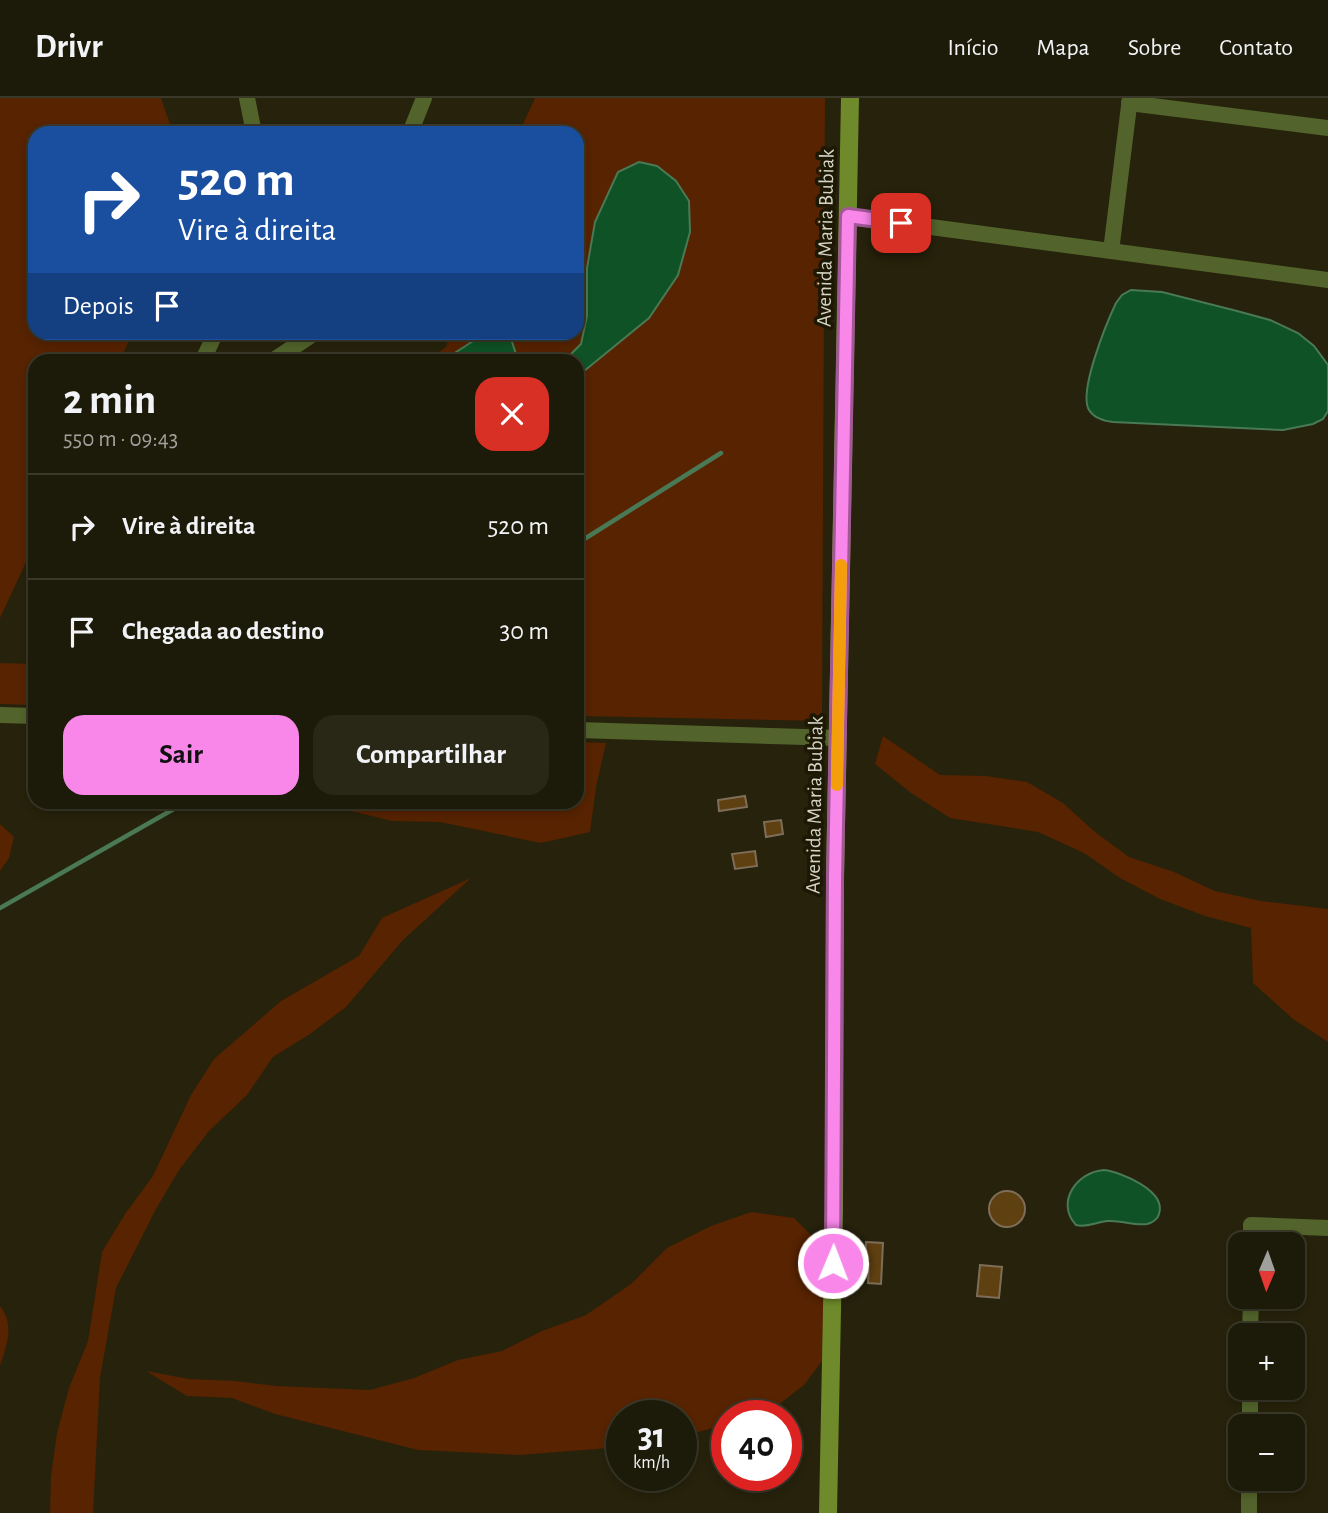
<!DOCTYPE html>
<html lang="pt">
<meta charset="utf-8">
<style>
body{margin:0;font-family:"Alegreya Sans",sans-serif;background:#292716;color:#f1f3f6;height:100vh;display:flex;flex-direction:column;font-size:26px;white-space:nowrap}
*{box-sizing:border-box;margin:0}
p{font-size:23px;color:#a0a19c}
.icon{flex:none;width:38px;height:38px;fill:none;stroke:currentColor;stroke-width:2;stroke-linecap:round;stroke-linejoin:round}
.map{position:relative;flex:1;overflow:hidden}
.sheet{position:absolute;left:28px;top:256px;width:556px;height:455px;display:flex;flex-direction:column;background:#1c1a08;border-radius:21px;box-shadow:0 4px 10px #0003,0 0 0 2px #3a3829}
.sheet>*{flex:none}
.top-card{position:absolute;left:28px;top:28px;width:556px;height:214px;border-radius:21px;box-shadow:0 4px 10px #0003,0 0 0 2px #3a3829;background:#1a4fa0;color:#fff;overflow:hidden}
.needle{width:46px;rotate:182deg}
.buttons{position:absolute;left:1228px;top:1134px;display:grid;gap:14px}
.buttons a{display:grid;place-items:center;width:77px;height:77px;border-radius:14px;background:#1c1a08;box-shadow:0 4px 10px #0003,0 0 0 2px #3a3829;font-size:35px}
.speed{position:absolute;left:606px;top:1302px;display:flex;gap:14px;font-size:35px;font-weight:700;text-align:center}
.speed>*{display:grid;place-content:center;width:91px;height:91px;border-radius:50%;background:#1c1a08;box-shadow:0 4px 10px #0003,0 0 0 2px #3a3829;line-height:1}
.speed small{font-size:18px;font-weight:400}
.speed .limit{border:10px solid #d22;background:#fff;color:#111}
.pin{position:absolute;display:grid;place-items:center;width:60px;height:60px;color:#fff;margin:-30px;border-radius:14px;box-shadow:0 4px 10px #0006}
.me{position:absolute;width:77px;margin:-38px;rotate:1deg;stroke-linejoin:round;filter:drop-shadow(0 0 5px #0008)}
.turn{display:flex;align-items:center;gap:24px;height:147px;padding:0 35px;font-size:32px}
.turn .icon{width:91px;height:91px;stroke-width:2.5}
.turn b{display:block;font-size:49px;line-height:60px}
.then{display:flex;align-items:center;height:66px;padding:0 35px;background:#0003;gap:14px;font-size:26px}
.round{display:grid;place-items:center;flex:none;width:74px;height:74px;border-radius:21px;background:#292716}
.headline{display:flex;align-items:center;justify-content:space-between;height:119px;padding:0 35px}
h1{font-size:42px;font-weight:700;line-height:52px}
.cta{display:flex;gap:14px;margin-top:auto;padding:14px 35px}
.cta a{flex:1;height:80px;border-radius:21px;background:#f987e9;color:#111;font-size:28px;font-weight:700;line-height:80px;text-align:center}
.cta a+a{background:#292716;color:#f1f3f6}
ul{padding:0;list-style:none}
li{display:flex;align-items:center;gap:21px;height:105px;padding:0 35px;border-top:2px solid #3a3829}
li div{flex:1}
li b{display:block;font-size:26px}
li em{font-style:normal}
header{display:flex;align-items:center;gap:42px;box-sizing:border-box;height:98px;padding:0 35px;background:#1c1a08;border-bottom:2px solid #3a3829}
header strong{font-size:33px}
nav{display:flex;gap:38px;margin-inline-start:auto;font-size:24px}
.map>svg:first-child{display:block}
</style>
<header>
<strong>Drivr</strong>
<nav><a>Início</a><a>Mapa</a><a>Sobre</a><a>Contato</a></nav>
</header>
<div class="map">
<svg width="1328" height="1415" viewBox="0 0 1328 1415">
<rect width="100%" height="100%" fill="#26220b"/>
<g fill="#572300">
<polygon points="0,0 161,0 173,35 35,35 35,234 133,235 120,262 35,262 35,445 0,520"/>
<polygon points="535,0 825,0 822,623 578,618 578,262 429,262 446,249 450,235 578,234 578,35 519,35"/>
<polygon points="0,565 35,566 35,607 0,606"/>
<polygon points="883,638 940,677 986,678 1027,684 1063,705 1095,734 1129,759 1174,774 1215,793 1261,803 1328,811 1328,944 1293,921 1253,885 1251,830 1205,818 1160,801 1120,780 1084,755 1038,734 950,720 911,695 875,666"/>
<polygon points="578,644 606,645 596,689 590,734 541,745 440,724 392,723 347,712 337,704 578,704"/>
<polygon points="0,726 14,739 9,760 0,773"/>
<polygon points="471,780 403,842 346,909 310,936 273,959 247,997 209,1033 179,1072 156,1111 116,1190 100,1280 93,1415 50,1415 51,1378 57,1335 69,1290 88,1243 102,1154 125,1116 153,1078 191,997 214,961 281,903 359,858 382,820"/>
<polygon points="751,1114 794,1120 830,1156 831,1251 804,1287 764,1318 726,1318 726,1327 681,1338 681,1318 621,1318 621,1349 520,1357 418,1352 275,1316 232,1300 187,1298 146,1273 189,1281 235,1283 276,1288 370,1292 414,1280 458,1262 502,1253 542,1233 586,1217 631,1186 667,1150 711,1128"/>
<path d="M0 1208C15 1227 7 1247 0 1268Z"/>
</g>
<g fill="#0e5225" stroke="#4a7955" stroke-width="2">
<polygon points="639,64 657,68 676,83 689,103 690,134 678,177 649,220 578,278 578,262 565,262 581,246 587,218 587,170 595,124 618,74"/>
<path d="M1131 192 1162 194 1237 213 1270 222 1298 235 1314 248 1328 267V313L1323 321 1313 326 1283 332 1113 324C1104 323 1094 320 1089 312 1078 294 1107 224 1116 205L1122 197Z"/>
<polygon points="487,234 509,235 518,262 444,262"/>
<path d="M1104 1072C1121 1074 1167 1093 1159 1116 1158 1121 1152 1125 1147 1126 1135 1128 1121 1122 1108 1123 1096 1124 1087 1130 1076 1127 1055 1104 1077 1074 1104 1072Z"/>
</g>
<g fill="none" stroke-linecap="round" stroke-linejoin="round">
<g stroke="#4a7955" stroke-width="4.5">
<polyline points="578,445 721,355"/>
<polyline points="0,810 186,704"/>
</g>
</g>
<g fill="#5f4010" stroke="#7e6d58" stroke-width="2">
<polygon points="745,698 747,709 719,713 718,702"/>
<polygon points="781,722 783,736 766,739 764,724"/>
<polygon points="755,753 757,768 735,771 732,756"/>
<circle cx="1007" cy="1111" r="18"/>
<polygon points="866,1144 883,1145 881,1186 868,1185 869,1166 865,1166"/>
<polygon points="980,1167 1002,1169 999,1200 977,1198"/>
</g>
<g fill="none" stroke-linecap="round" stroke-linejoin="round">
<g stroke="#52642c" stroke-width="16">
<polyline points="247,0 254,35"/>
<polyline points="1129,5 1328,30"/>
<polyline points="410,35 424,0"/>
<polyline points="848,118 1328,182"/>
<polyline points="1111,153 1130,0"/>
<polyline points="203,262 216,234"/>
<polyline points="274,262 316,234"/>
<polyline points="0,617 35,618"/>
<polyline points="578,632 838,640"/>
<polyline points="1251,1146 1251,1127 1328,1130"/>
<polyline points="1250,1237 1251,1199"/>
<polyline points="1250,1328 1250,1290"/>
<polyline points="1249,1415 1249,1381"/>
</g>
<polyline stroke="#6e8a2a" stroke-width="18" points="828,1415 834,1109 835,779 850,0"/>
</g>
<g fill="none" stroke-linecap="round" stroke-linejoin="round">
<defs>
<polyline id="route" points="833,1165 835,779 848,118 901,125"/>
</defs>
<use href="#route" stroke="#a25897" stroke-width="18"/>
<use href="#route" stroke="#f987e9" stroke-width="12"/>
<polyline stroke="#f59e0b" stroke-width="12" points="837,687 841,467"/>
</g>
<g text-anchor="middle" stroke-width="7" stroke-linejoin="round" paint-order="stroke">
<g font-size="21" fill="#d6d4c6" stroke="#1c1803">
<text transform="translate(825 140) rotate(-89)" y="7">Avenida Maria Bubiak</text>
<text transform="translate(814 707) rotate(-89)" y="7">Avenida Maria Bubiak</text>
</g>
</g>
</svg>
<div class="buttons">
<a><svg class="needle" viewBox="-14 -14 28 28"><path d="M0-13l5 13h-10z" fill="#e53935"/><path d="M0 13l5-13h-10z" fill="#a0a19c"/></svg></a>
<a>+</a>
<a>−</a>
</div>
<div class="speed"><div>31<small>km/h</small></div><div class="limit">40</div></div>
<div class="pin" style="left:901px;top:125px;background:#d93025"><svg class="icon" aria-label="arrive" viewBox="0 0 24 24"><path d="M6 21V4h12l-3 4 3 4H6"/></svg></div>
<svg class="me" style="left:833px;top:1165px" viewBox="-20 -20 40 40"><circle r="17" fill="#f987e9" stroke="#fff" stroke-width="3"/><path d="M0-11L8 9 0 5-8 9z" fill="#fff"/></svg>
<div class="top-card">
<div class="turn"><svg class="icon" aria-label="right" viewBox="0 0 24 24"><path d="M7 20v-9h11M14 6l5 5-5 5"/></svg><div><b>520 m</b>Vire à direita</div></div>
<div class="then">Depois<svg class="icon" aria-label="arrive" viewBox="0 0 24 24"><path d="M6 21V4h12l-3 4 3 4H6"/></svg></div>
</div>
<section class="sheet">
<div class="headline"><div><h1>2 min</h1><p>550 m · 09:43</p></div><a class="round" style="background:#d93025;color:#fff"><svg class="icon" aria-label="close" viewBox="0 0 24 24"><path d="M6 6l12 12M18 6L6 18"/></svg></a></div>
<ul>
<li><svg class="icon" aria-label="right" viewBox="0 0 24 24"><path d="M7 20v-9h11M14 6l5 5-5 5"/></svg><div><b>Vire à direita</b></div><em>520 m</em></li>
<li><svg class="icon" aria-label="arrive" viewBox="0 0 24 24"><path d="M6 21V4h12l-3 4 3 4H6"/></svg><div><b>Chegada ao destino</b></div><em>30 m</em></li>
</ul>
<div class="cta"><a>Sair</a><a>Compartilhar</a></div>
</section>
</div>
